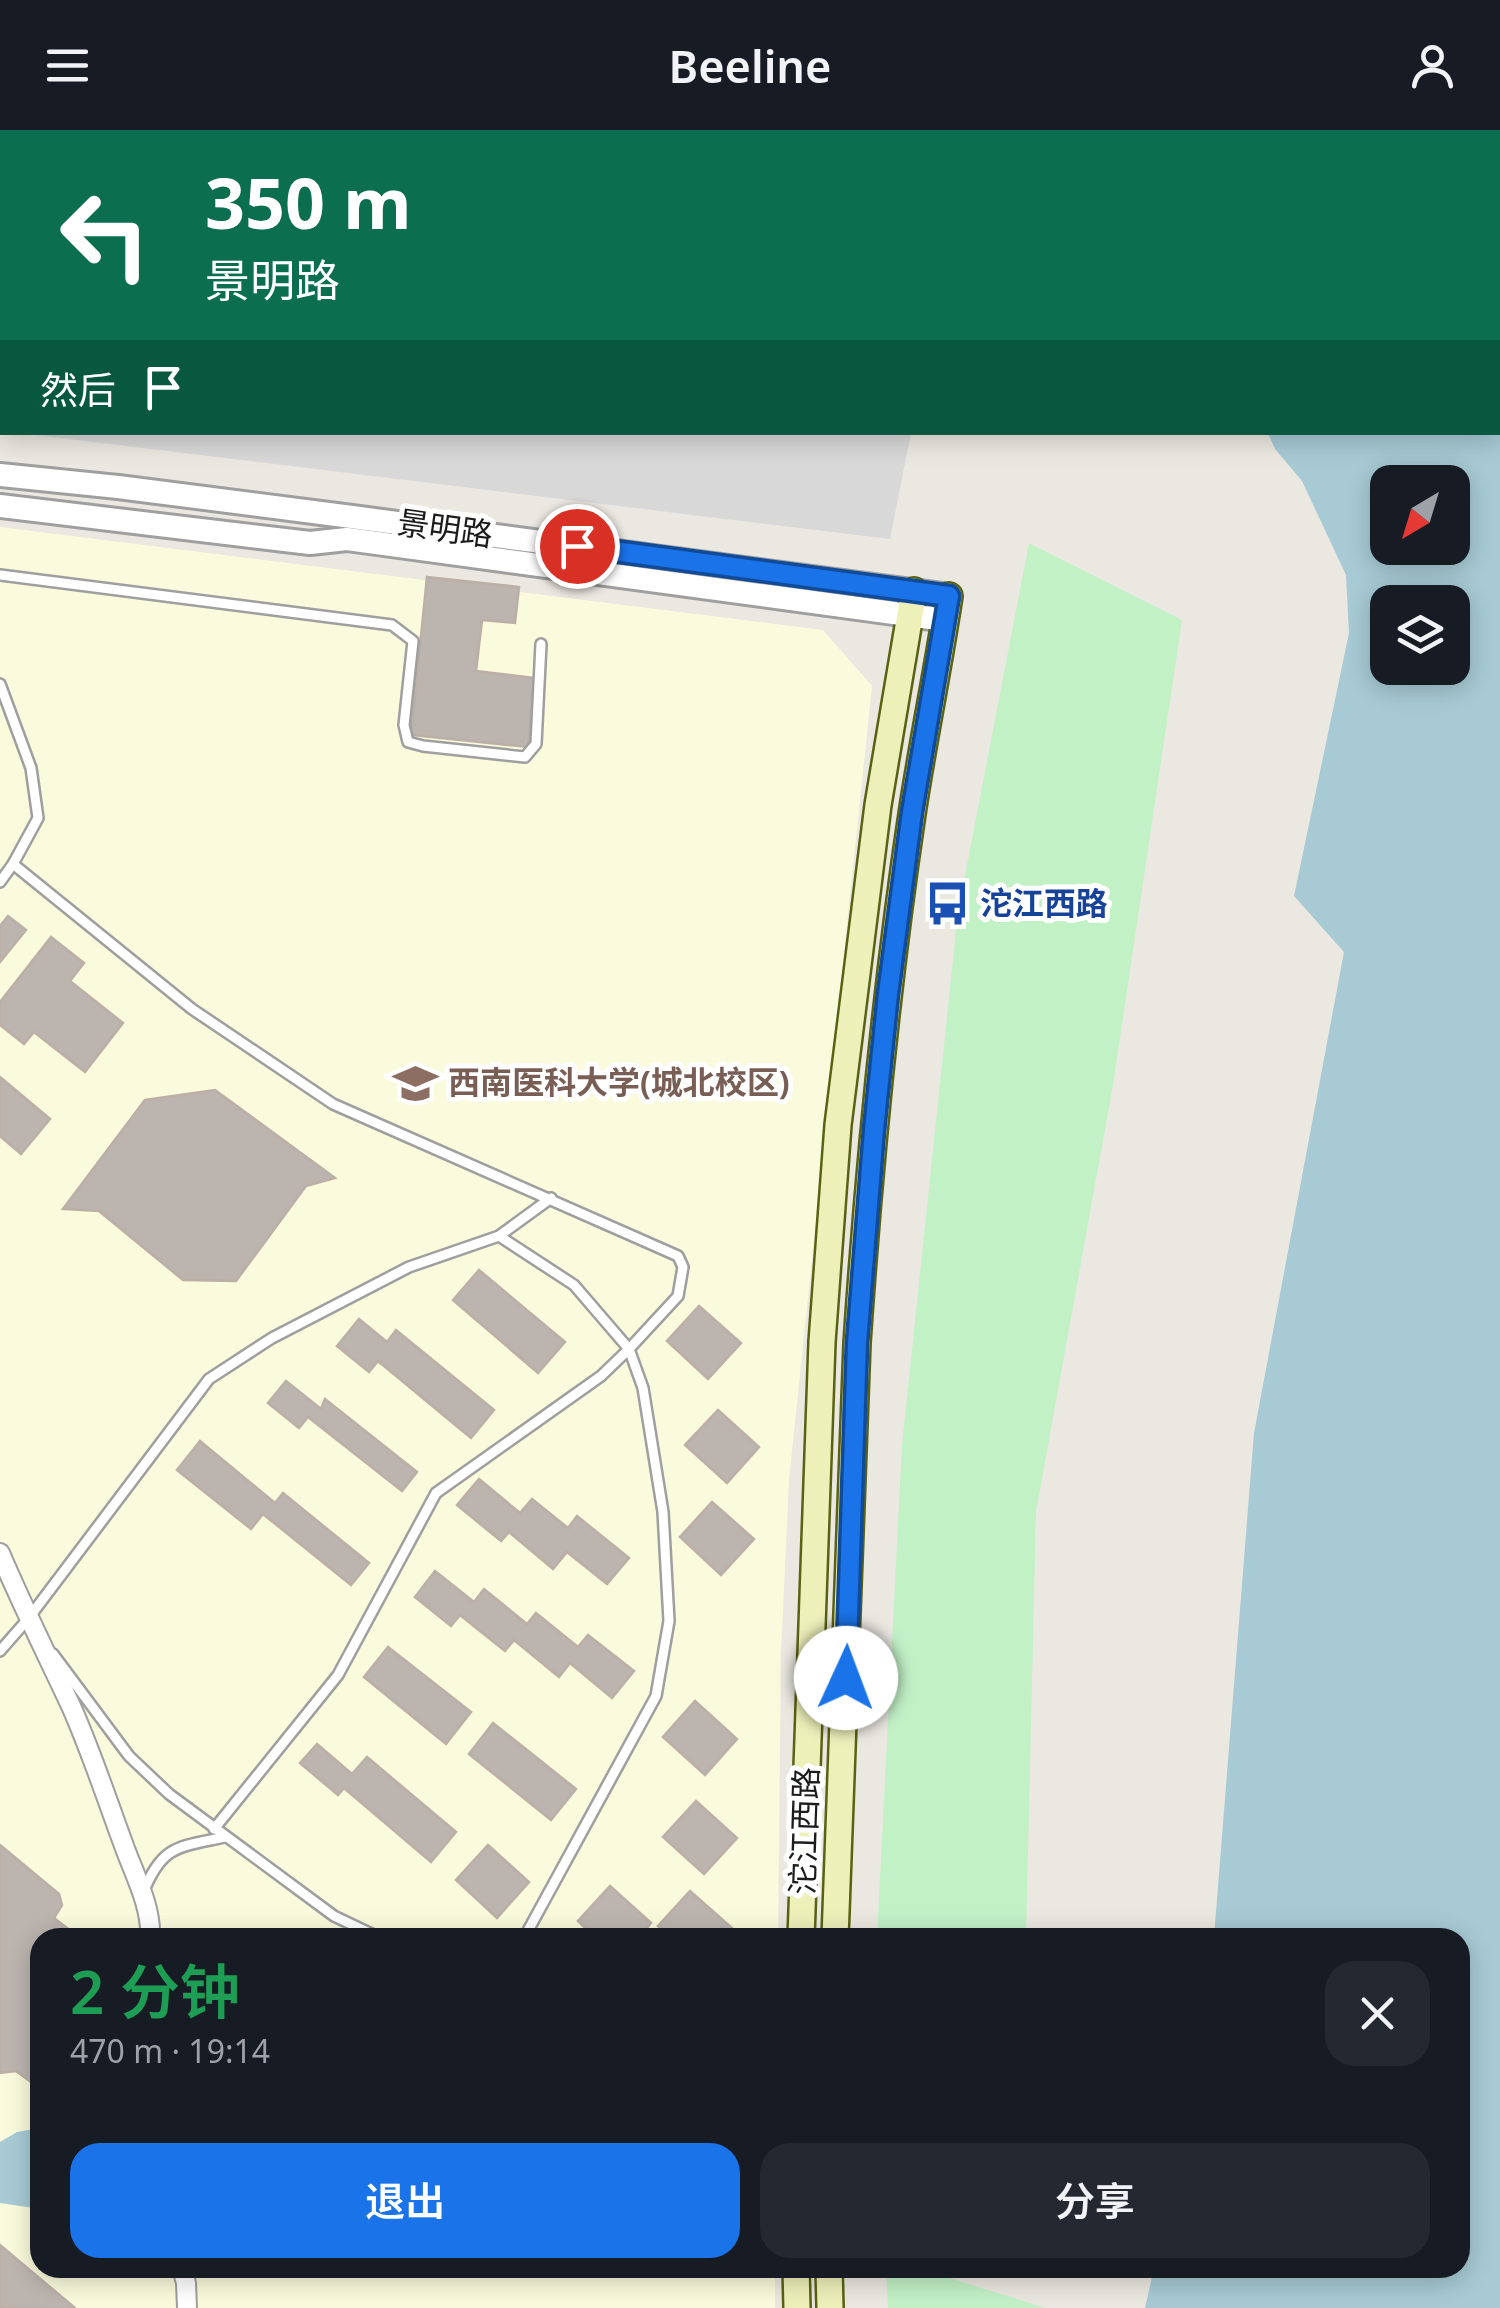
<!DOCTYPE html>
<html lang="zh">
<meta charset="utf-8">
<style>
body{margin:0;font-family:"Noto Sans","Noto Sans SC",sans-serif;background:#242831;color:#f1f3f6;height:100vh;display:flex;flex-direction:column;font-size:38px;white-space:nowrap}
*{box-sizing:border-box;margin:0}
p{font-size:32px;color:#9ea1a6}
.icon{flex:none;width:55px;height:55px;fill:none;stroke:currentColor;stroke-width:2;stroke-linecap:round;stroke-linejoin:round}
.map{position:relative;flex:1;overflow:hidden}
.drawer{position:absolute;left:30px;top:1798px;width:1440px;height:350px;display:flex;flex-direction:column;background:#171b24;border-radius:30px;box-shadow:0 5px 25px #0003}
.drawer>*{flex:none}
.banner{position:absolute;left:0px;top:0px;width:1500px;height:305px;box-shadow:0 5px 25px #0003;background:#0b6e4f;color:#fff;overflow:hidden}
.needle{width:65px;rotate:218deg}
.controls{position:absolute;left:1370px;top:335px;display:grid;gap:20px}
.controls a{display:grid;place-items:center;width:100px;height:100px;border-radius:20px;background:#171b24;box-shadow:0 5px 25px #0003;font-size:50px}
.pin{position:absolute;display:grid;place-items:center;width:85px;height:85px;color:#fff;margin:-42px;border:5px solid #fff;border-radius:50%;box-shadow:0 2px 10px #0007}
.me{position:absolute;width:110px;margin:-55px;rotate:2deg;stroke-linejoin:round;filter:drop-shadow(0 0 8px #0008)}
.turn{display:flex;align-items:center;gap:35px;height:210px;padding:0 40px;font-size:45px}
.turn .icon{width:130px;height:130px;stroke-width:2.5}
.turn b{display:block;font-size:70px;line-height:85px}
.then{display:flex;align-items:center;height:95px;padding:0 40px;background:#0003;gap:20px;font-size:38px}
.round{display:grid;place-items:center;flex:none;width:105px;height:105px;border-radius:30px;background:#242831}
.summary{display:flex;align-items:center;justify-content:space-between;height:170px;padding:0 40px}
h1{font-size:60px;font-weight:600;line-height:75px;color:#1e9e55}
.cta{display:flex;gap:20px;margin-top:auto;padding:20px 40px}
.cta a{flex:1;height:115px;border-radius:30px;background:#1a73e8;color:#fff;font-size:40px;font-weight:600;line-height:115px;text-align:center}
.cta a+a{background:#242831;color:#f1f3f6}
header{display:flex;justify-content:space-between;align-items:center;height:130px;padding:0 40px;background:#171b24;font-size:45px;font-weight:600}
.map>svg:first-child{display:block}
</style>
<header><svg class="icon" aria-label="menu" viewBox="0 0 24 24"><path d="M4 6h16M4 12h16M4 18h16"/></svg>Beeline<svg class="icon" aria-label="person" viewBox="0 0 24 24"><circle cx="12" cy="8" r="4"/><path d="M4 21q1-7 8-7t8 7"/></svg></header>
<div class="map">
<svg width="1500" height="2178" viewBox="0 0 1500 2178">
<rect width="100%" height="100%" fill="#ebe8e1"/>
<g fill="#d9d8d8">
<polygon points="0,0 849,0 859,2 2,2 2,300 0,300"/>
<polygon points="19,303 911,303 890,409"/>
</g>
<polygon fill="#fafadc" points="0,397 823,500 872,556 789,1350 781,1523 778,1807 40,1808 40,2138 775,2138 775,2178 0,2178"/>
<g fill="#c2f1c6">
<polygon points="1029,413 1182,490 1113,955 1036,1382 1026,1807 877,1807 902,1315 958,782"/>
<polygon points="886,2138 917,2138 1046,2178 888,2178"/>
</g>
<g fill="#a7cad4" fill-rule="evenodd">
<path d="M1386 0H1500V2178H1145L1154 2138H1460V1808L1214 1807 1254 1303 1344 822 1294 766 1349 503 1346 445 1302 351 1275 319 1268 303 1498 302V2H1386ZM1388 352H1452V418H1388ZM1388 472H1452V538H1388Z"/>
<polygon points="40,1998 40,2079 0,2073 0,2012 17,2002"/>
</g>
<g fill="#bbb4af" stroke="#bbafa6" stroke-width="2.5">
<polygon points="427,447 519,457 515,493 482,490 476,541 535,548 528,617 411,605"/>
<polygon points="8,786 26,800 0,832 0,796"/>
<polygon points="51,807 84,833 70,851 123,893 85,942 34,902 24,914 0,895 0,872"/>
<polygon points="0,947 50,989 21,1024 0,1006"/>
<polygon points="215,960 335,1048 306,1056 236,1151 183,1150 99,1081 63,1079 145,970"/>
<polygon points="479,1140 565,1212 538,1243 453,1170"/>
<polygon points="699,1176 741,1213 708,1249 667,1211"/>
<polygon points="359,1189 387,1212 396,1200 494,1280 471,1308 378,1231 369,1242 337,1216"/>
<polygon points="286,1251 321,1279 325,1269 417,1342 402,1361 308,1287 299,1298 268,1273"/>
<polygon points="718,1280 759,1317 727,1353 685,1315"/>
<polygon points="200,1311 275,1373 283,1363 369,1433 351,1455 263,1384 251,1399 177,1340"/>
<polygon points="479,1349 520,1383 532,1369 568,1398 577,1386 629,1428 607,1454 567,1422 553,1439 509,1402 501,1411 457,1375"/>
<polygon points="712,1372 754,1409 721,1445 680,1407"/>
<polygon points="435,1441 474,1472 484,1459 527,1494 536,1483 578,1517 588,1505 634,1541 612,1568 570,1533 559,1547 514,1510 505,1521 460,1485 451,1496 415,1467"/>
<polygon points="388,1517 471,1582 446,1614 364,1547"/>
<polygon points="695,1571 737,1609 705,1645 663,1607"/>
<polygon points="493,1593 576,1659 551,1690 469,1624"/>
<polygon points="317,1614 352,1644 367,1627 456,1702 431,1732 344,1658 338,1665 300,1633"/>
<polygon points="696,1671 737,1708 704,1744 663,1707"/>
<polygon points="0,1715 59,1764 62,1775 54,1788 80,1808 40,1808 40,1954 35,1955 16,1941 0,1943"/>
<polygon points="488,1715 529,1752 497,1788 456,1750"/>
<polygon points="610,1756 651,1793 639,1808 595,1808 578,1791"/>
<polygon points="690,1761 732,1798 723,1808 670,1808 658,1796"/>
<polygon points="0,2115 75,2178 0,2178"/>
</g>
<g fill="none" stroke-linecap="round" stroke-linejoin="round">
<defs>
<g id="service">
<polyline points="0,445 392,495 413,511 404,595 408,612 423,616 525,627 536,614 541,514"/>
<polyline points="0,554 31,638 38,688 13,734 0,752"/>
<polyline points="13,734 192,879 333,974 678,1126 683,1137 678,1166 629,1219 601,1246 436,1363 338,1545 214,1699"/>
<polyline points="499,1106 574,1155 629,1219 643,1258 663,1382 669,1491 656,1566 524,1808"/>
<polyline points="0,1521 28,1489 209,1249 272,1208 409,1137 499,1106 551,1068"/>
<polyline points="53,1524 129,1626 169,1664 334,1786 380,1808"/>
<path d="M143 1763C162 1715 178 1717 225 1707"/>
</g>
<g id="minor">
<path d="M0 1423C22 1475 47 1525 71 1576 91 1621 106 1667 123 1713 133 1742 152 1776 150 1808"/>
<polyline points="182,2138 186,2153 187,2178"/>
</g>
<g id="tertiary">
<polyline points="0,345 118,357 352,387 949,466"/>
<polyline points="0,376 310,413 347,409 945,490"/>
</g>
<g id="secondary">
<polyline points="801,1808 822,1212 838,995 878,675 914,461"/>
<path d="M835 1808 857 1213C869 1036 886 859 912 684 923 611 938 539 949 466"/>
<polyline points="796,2138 797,2178"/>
<polyline points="829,2138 830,2178"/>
</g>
</defs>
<use href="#service" stroke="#9f9f9f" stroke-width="14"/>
<use href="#minor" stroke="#9f9f9f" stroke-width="22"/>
<use href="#tertiary" stroke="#9f9f9f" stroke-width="28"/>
<use href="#secondary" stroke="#596212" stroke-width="30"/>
<use href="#service" stroke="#fff" stroke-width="9"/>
<use href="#minor" stroke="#fff" stroke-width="18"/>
<use href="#tertiary" stroke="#fff" stroke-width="22"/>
<use href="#secondary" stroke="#eef0ba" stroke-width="25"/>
</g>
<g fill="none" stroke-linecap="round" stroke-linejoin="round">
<defs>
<polyline id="route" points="577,416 949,466 912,682 888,864 874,1000 857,1213 846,1548"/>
</defs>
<use href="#route" stroke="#114b97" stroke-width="25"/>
<use href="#route" stroke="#1a73e8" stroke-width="18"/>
</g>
<defs>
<symbol id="bus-bare" viewBox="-9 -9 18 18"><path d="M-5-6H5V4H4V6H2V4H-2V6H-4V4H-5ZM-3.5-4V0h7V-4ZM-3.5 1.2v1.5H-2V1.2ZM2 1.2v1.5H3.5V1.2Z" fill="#1a4fb4" stroke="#fff" stroke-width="2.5" paint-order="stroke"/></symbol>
<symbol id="university-bare" viewBox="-9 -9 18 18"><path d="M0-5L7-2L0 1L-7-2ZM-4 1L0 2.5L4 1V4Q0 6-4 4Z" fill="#8d6e63" stroke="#fff" stroke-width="2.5" paint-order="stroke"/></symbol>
</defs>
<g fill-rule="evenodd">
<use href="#bus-bare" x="916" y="742" width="63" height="63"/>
<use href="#university-bare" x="384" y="922" width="63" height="63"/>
</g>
<g text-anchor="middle" stroke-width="10" stroke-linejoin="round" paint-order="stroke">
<g font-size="32" fill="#1b1b1b" stroke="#fff">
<text transform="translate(445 399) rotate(8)" y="11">景明路</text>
<text transform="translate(805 1701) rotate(-88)" y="11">沱江西路</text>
</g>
<g font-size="32" font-weight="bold" fill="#164399" stroke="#fff" text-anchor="start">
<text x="980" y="785">沱江西路</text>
</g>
<g font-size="32" font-weight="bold" fill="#785e54" stroke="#fff" text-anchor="start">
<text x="448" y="964">西南医科大学(城北校区)</text>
</g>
</g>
</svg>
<div class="controls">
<a><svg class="needle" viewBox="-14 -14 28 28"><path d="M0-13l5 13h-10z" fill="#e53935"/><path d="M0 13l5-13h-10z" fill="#9ea1a6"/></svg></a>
<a><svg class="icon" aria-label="layers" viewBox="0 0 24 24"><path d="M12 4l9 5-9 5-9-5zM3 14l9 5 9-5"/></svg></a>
</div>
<div class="pin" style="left:577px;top:416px;background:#d93025"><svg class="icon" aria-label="arrive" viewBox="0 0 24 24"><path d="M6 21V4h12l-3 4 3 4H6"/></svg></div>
<svg class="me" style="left:846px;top:1548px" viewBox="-20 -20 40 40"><circle r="19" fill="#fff"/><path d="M0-13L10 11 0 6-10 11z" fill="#1a73e8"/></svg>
<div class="banner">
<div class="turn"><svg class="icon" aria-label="left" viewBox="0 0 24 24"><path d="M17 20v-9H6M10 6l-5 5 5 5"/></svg><div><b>350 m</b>景明路</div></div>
<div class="then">然后<svg class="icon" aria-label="arrive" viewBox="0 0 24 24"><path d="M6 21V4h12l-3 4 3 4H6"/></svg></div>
</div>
<section class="drawer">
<div class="summary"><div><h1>2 分钟</h1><p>470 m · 19:14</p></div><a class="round"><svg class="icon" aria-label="close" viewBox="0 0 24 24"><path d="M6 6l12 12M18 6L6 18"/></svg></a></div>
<div class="cta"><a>退出</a><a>分享</a></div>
</section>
</div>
